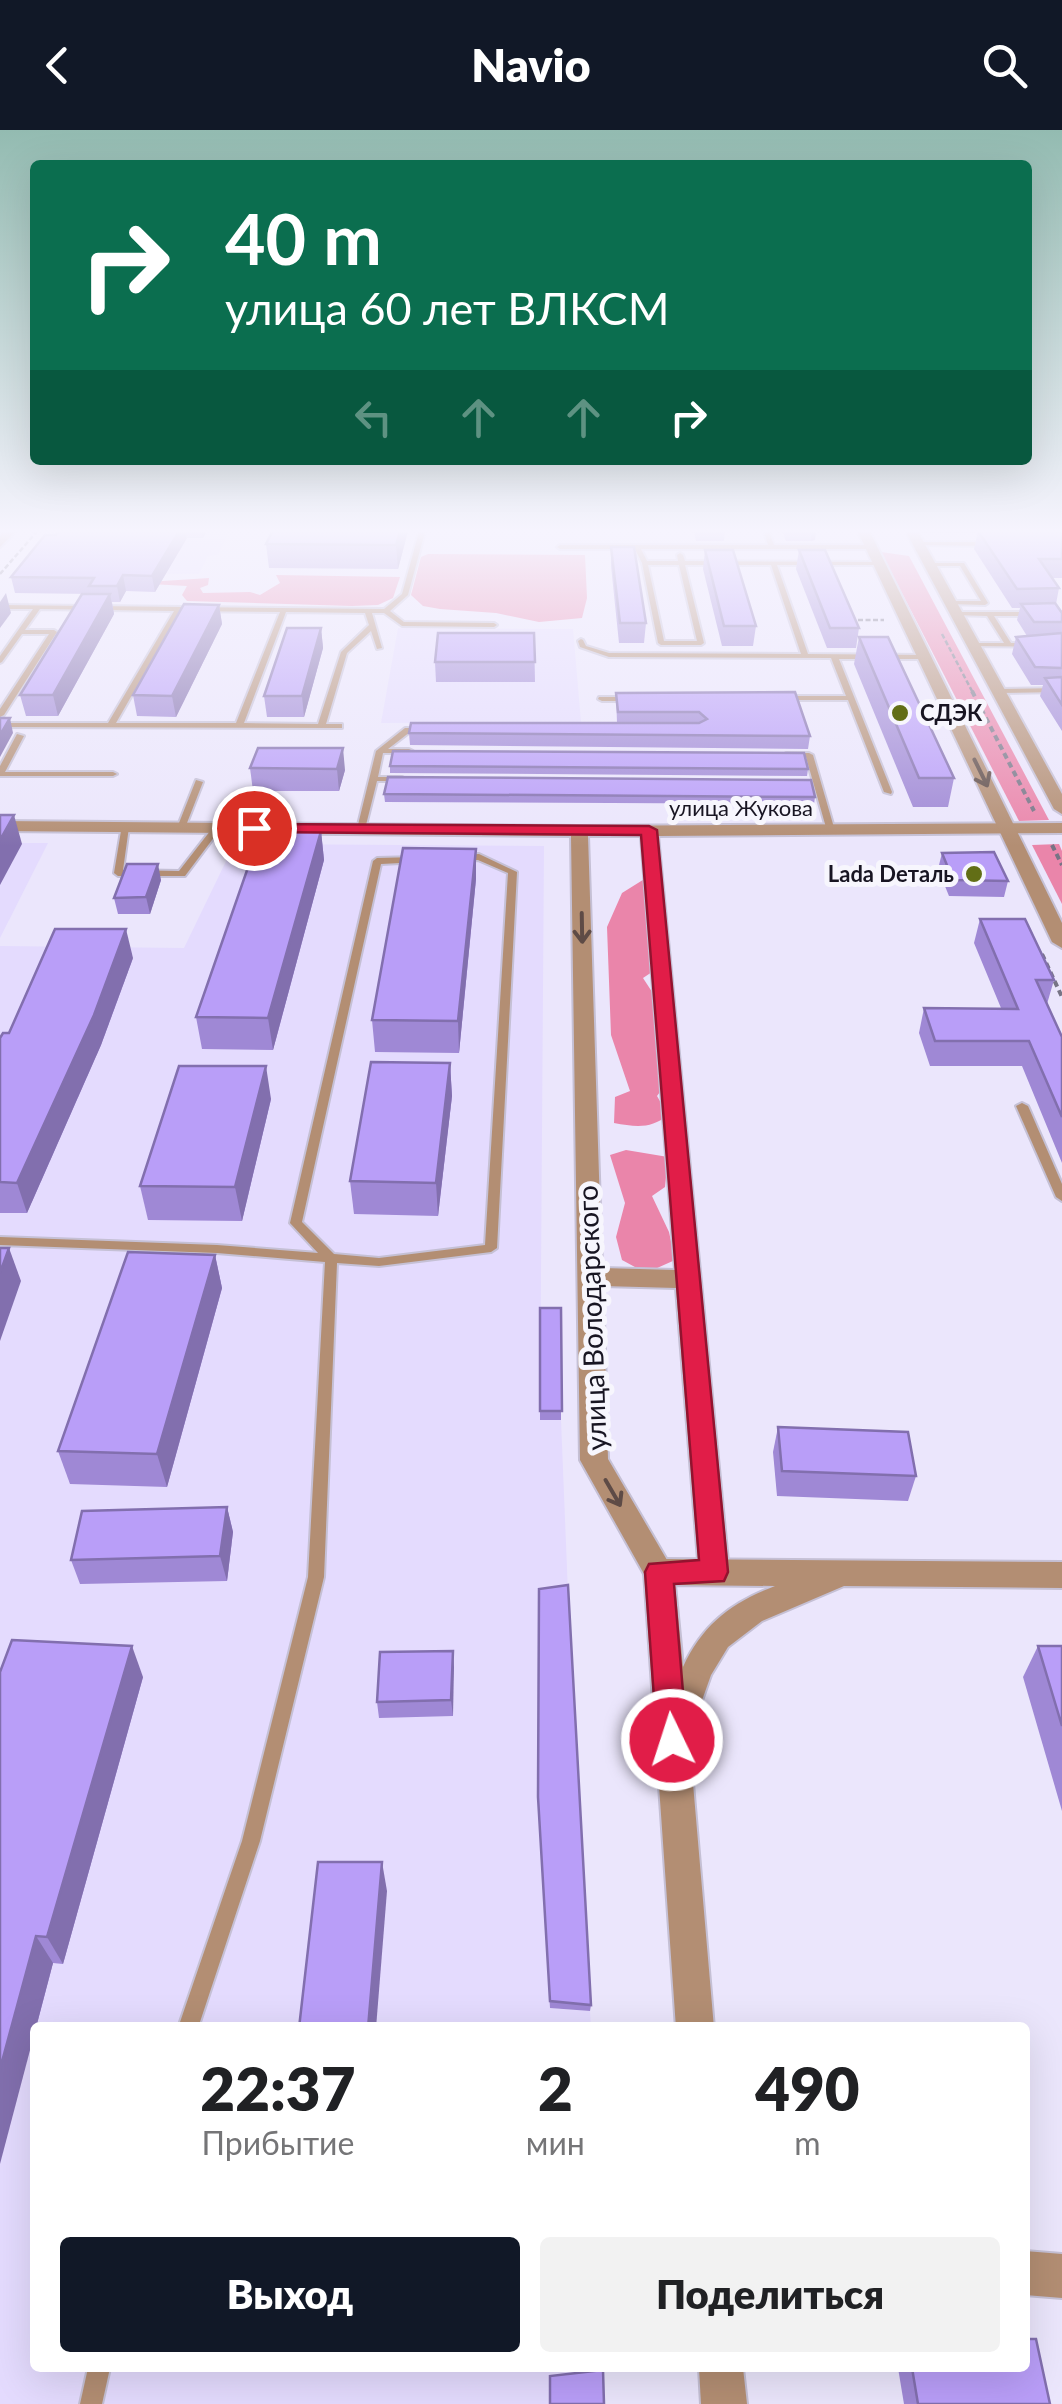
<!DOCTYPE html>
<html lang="ru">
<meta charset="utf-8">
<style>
body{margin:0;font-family:Lato,sans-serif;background:#f2f2f2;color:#202124;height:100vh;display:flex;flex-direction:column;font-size:38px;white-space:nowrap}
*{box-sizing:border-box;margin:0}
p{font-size:32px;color:#757577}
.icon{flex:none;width:55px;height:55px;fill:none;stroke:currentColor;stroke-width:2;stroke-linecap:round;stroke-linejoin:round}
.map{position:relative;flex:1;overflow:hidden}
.details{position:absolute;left:30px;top:1892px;width:1000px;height:350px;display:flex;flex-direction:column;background:#fff;border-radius:10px;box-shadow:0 10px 40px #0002}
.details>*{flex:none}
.hud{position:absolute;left:30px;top:30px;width:1002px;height:305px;border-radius:10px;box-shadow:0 10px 40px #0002;background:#0b6e4f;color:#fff;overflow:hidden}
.pin{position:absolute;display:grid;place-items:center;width:85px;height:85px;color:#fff;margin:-42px;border:5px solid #fff;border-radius:50%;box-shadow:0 2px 10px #0007}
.me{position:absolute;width:110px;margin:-55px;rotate:356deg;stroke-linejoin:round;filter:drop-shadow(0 0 8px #0008)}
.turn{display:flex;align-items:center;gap:35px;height:210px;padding:0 30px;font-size:45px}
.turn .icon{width:130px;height:130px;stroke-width:2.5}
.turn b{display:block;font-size:70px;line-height:85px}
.lanes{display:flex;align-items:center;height:95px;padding:0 30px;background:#0003;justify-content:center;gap:50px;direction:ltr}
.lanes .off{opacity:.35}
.eta{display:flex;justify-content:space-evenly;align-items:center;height:170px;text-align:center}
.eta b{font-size:60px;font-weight:800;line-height:70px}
.primary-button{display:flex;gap:20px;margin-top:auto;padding:20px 30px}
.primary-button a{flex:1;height:115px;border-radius:10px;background:#111827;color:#fff;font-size:40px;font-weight:800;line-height:115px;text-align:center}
.primary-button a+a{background:#f2f2f2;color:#202124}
header{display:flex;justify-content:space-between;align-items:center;height:130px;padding:0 30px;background:#111827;color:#fff;font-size:45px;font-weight:800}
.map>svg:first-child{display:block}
</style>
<header><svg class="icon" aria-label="back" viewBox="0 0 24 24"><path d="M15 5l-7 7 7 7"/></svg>Navio<svg class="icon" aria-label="search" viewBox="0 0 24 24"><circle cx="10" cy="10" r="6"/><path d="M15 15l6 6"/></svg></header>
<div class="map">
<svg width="1062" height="2274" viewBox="0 0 1062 2274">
<rect width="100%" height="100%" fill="#ebe6fc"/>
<g fill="#e4dbfe">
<polygon points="50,398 231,398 218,425 208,426 199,444 15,444"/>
<polygon points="398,498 573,499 581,592 381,593"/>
<polygon points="0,713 48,713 0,808"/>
<polygon points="255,714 544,716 540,1289 561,1290 568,1463 539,1468 538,1675 550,1878 590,1881 591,1897 35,1898 35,2238 602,2238 602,2244 550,2250 550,2274 0,2274 0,816 184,818 230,723"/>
</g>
<g fill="#ea85aa">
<polygon points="881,422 909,426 1049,690 1019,691"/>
<polygon points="428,424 585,425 587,468 582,488 539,492 496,483 440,479 423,476 411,465 421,427"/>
<polygon points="276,445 400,447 393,468 378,475 352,476 187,471 182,465 187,456 132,453 209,448 208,455 200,458 203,463 250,462 260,465 280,453"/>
<polygon points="1059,714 1062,721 1062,774 1032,715"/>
<path d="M646 748 655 840 643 848 658 871 657 924 665 955 657 966 668 985C651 999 636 997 614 993L615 967 630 961 611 905 607 797 622 763Z"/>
<polygon points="626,1020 668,1027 665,1057 652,1066 669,1102 675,1130 646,1143 622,1130 616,1107 625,1073 610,1025"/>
</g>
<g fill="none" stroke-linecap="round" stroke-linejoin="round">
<defs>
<g id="service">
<path d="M420 398H426L408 465 390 481 404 492 494 493 497 495 494 497 402 496 384 483H372L382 518 377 519 371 501 347 523 326 594H342V598L0 597V593H108L174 481 40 479 25 500H54L57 502 4 585 0 587V579L49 504H22L2 532 0 533V526L33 479H0V475L384 479 402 464ZM180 481 280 482 236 593H116ZM286 482 365 483 369 495 341 522 318 594 244 593Z"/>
<path d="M763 398 768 399 774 415H871L874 417 871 419H641L647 431H678L677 425 680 423 683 425 685 431 881 432 879 435H777L808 524 925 525 928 527 925 529H839L892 662 891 664 884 662 848 570H783L779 568 783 566H846L831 528 609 527 580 517 578 511 581 509 583 510 586 516 609 523 801 524 771 435H685L704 513 701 515H661L658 513 642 433 635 419H560L557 417 560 415H768ZM648 435H679L697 511H664Z"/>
<polygon points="911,398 1062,398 1062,402 909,401"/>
<polygon points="919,412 990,412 993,414 990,416 917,415"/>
<polygon points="927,433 964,433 988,473 985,475 948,474 948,472 950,471 981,471 960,436 929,436"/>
<polygon points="955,482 1062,482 1062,486 994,486 1011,513 1062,513 1062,517 971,516 971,514 973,513 1004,513 987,486 953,485 952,484"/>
<polygon points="1062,558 1062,562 999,563 995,561 999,559"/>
<polygon points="599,567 633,567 637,569 633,571 602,571 598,569"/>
<polygon points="405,598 425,598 429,600 425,602 410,602 388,619 409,619 413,621 412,623 383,623 378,647 402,647 406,649 402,651 377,651 365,699 358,701 357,699 376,621"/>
<polygon points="17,604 24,606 5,642 113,642 117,644 113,646 0,646 0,636"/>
<polygon points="786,623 809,623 813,625 835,701 834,703 827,701 806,627 789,627 785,625"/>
<polygon points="196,650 203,652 185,698 178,700 177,698"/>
<polygon points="122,695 129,697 123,740 179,741 214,696 221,698 185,746 118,746 114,743"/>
<polygon points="479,724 517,742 497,1118 491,1122 379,1136 337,1133 324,1447 260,1711 198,1898 178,1898 242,1711 308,1447 325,1132 217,1123 0,1115 0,1107 217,1115 318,1123 290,1093 373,731 377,728 417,727 420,728 420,732 381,734 302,1092 334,1124 379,1128 485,1115 508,743 478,730 461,731 457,728 461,725"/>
<polygon points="1022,973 1028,976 1062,1054 1062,1071 1056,1067 1016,976"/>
<polygon points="88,2238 110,2238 102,2274 80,2274"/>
</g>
<g id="minor">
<path d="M0 691 579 696 1062 693V703L658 706 729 1442 725 1451 714 1455 703 1451 699 1442 676 1158 603 1156 608 1329 674 1442 670 1451 659 1455 648 1451 580 1330 571 706 0 701ZM588 706H641L675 1140 602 1138Z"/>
<polygon points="1025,2121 1062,2124 1062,2168 1025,2165"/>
</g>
<g id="tertiary">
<polygon points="7,398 19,398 0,417 0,406"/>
<polygon points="856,398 868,398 1062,793 1062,818 1052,812"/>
<polygon points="904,398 916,398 1062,664 1062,684 1054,679"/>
<path d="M659 1429 1062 1432V1458L844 1456 762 1491 728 1517 711 1545 689 1607 714 1898H676L644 1442 648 1433ZM675 1455 775 1456C731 1473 703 1494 683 1537Z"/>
<polygon points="699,2238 743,2238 747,2274 701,2274"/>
</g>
</defs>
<use href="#service" stroke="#c5c0d5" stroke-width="4"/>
<use href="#minor" stroke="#c5c0d5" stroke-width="4"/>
<use href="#tertiary" stroke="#c5c0d5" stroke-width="4"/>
<g stroke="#777485" stroke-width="2.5" stroke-dasharray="5 2.5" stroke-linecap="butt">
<polyline points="0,444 40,398"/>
<polyline points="853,486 855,490 884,490"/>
<polyline points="942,504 973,563"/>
</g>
<g stroke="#777485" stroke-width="4" stroke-dasharray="6 4" stroke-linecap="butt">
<polyline points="972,561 1034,681"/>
<polyline points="1052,715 1062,735"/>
<polyline points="1042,824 1062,867"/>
</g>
<use href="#service" fill="#b38e73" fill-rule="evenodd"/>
<use href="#minor" fill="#b38e73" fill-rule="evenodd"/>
<use href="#tertiary" fill="#b38e73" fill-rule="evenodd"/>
</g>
<g fill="#9f88d5">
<polygon points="61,398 208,398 203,408 187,408 155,462 126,461 120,472 112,472 114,484 58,586 26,586 20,565 91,464 15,463 11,447 56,405"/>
<polygon points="274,398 408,398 408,401 398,439 269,438 266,414"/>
<polygon points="693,398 725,398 724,411 696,411"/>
<polygon points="781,398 827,398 826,401 816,401 815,410 811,411 786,411"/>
<polygon points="1062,400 1062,448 1052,448 1059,458 1056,474 1062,483 1062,601 1040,566 1043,555 1031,555 1012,524 1016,507 1027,506 1017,490 1020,478 1012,478 974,419 978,401"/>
<polygon points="611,417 646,493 644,513 619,513 611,436"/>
<polygon points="705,420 756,496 753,516 722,516 703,439"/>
<polygon points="799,420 859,498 856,518 827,518 796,439"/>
<polygon points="219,475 222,494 176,587 137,586 133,565"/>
<polygon points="321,498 323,518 304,587 267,587 264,566"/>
<polygon points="534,503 535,552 436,552 435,532"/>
<polygon points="859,507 954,648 948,677 913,677 854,534"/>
<polygon points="616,563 810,606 808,619 410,615 409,603 617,593"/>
<polygon points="258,618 345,640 339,661 253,661 250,638"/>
<polygon points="390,636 808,639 807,646 390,643"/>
<polygon points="384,664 815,667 814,674 385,672"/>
<polygon points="321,701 324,730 273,920 202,919 196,887"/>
<polygon points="476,719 476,749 459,923 375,922 372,890"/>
<polygon points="942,723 1008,751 1004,767 949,766 938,739"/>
<polygon points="161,750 150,784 118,784 114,768"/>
<polygon points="980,789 1054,850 1047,874 1062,907 1062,1033 1022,936 930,936 919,903 924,878 1001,878 974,813"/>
<polygon points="133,828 101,915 27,1083 0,1083 0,908"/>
<polygon points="450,933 452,966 438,1086 354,1084 350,1051"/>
<polygon points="271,969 242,1091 148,1090 140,1056"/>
<polygon points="215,1125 222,1158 167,1357 70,1354 58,1321"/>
<rect x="540" y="1178" width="21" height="112"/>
<polygon points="778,1297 916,1346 908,1371 777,1366 773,1322"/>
<polygon points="227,1377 233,1402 227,1451 80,1454 71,1430"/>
<polygon points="1038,1516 1062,1516 1062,1681 1023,1547"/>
<polygon points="453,1521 453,1586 379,1588 377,1572"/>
<polygon points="0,1542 143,1547 63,1834 53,1833 36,1898"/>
<polygon points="538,1675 591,1875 590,1881 550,1878"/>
<polygon points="268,2238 349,2238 349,2242 272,2242"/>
<polygon points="898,2238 1025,2238 1050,2274 904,2274"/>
</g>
<g fill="#826fae">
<polygon points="181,398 185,398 187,408 155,462 152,446"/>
<polygon points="202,398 208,398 203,408"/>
<polygon points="401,398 408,398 408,401 398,439 396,415"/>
<polygon points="812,398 816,398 815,410 811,411"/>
<polygon points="123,445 126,461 120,472 117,456"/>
<polygon points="6,463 11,483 0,498 0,472"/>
<polygon points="110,464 114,484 58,586 53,565"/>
<polygon points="219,475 222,494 176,587 172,566"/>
<polygon points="321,498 323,518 304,587 302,566"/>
<polygon points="10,588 13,603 0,627 0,605"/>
<polygon points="343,618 345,640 339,661 337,639"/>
<polygon points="14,685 22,714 0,755 0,710"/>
<polygon points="321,701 324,730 273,920 268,888"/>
<polygon points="476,719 476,749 459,923 458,891"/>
<polygon points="158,734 161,750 150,784 146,767"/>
<polygon points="126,799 133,828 101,915 27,1083 17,1053"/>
<polygon points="450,933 452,966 438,1086 436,1053"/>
<polygon points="266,936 271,969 242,1091 235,1057"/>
<polygon points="9,1118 21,1151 0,1211 0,1143"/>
<polygon points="215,1125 222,1158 167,1357 157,1324"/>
<polygon points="227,1377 233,1402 227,1451 220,1426"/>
<polygon points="132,1516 143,1547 63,1834 47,1807"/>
<polygon points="453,1521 454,1537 453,1586 451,1570"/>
<polygon points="382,1732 387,1761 376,1898 368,1898"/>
<polygon points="36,1806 53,1833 0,2034 0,1939"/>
</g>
<g fill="#b99ef8" stroke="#826fae" stroke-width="2.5">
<polygon points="61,398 181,398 152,446 123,445 117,456 89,456 94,448 11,447 45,405 56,405"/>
<polygon points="274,398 401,398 396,415 266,414"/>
<polygon points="1062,400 1062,429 1039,429 1059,458 1017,459 978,401"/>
<polygon points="611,417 634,417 646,493 620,493"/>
<polygon points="705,420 733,420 756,496 724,496"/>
<polygon points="799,420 825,420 859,498 830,498"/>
<polygon points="82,464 110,464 53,565 20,565"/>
<polygon points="1055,473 1062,483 1062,492 1034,492 1021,474"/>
<polygon points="184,474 219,475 172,566 133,565"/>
<polygon points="287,498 321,498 302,566 264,566"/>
<polygon points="438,503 534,503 535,532 435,532"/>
<polygon points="1062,503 1062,538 1035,537 1016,507"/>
<polygon points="859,507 888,507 954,648 919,648"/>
<polygon points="1062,547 1062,575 1045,548"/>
<polygon points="795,562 810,606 409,603 411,593 699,593 707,589 699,582 618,582 616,563"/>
<polygon points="0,588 10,588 0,605"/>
<polygon points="258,618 343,618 337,639 250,638"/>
<polygon points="393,621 804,623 808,639 390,636"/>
<polygon points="388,647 811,650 815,667 384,664"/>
<polygon points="0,685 14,685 0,710"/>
<polygon points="261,700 321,701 268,888 196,887"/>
<polygon points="403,718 476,719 458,891 372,890"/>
<polygon points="994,722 1008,751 953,750 942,723"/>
<polygon points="127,734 158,734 146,767 114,768"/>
<polygon points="980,789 1025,789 1054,850 1036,850 1062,907 1062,987 1029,911 935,911 924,878 1018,879"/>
<polygon points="55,799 126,799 94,885 17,1053 0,1052 0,908 3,903 9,903"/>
<polygon points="371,932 450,933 436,1053 350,1051"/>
<polygon points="179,936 266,936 235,1057 140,1056"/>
<polygon points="0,1118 9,1118 0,1143"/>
<polygon points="128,1122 215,1125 157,1324 58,1321"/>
<polygon points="540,1178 561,1178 562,1281 540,1281"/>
<polygon points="778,1297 908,1302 916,1346 782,1341"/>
<polygon points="227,1377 220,1426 71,1430 82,1381"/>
<polygon points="568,1455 591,1875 550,1871 538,1667 539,1459"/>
<polygon points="12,1510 132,1516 47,1807 36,1806 0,1939 0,1542"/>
<polygon points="1038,1516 1062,1516 1062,1596"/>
<polygon points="453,1521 451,1570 377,1572 380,1522"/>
<polygon points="318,1732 382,1732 368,1898 299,1898"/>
<polygon points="1025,2209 1036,2209 1050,2274 918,2274 912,2238 1025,2238"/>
<polygon points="603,2240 604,2274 550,2274 550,2246"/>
</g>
<defs><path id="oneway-shaft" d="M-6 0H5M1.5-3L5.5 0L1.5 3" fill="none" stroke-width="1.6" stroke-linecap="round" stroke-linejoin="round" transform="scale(2.5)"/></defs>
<g stroke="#5e4b46">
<use href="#oneway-shaft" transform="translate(981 643) rotate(64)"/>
<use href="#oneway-shaft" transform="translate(582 798) rotate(89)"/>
<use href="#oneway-shaft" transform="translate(613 1363) rotate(60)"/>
</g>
<linearGradient id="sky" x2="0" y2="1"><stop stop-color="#93bbb1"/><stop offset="0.56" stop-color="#f6f4fe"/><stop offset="1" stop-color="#f6f4fe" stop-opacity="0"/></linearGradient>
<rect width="1062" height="716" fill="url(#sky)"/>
<polygon fill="#e11d48" stroke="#92132f" stroke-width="2.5" points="254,694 649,696 657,700 728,1442 724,1451 674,1454 687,1610 683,1621 672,1625 661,1621 657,1610 645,1442 649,1434 699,1430 641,705 248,702 246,698"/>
<g fill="#626e16" stroke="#f7f6fd" stroke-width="4">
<circle cx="900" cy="583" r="10"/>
<circle cx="974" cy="744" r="10"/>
</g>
<g text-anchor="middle" stroke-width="10" stroke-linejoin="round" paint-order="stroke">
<g font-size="22" font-weight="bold" fill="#181522" stroke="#f7f6fd" text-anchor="start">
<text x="920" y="591">СДЭК</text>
<text x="954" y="752" text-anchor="end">Lada Dеталь</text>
</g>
<g font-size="22" fill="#181522" stroke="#f7f6fd">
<text x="741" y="686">улица Жукова</text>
</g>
<g font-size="28" fill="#181522" stroke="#f7f6fd">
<text transform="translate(592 1188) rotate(-92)" y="10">улица Володарского</text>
</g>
</g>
</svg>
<div class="pin" style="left:254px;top:698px;background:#d93025"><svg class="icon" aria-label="arrive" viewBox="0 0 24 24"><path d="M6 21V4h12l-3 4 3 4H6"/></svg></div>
<svg class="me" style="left:672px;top:1610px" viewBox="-20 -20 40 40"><circle r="17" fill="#e11d48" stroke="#fff" stroke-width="3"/><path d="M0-11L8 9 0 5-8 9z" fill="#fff"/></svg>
<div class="hud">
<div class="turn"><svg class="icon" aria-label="right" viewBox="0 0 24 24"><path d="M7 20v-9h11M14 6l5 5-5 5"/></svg><div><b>40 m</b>улица 60 лет ВЛКСМ</div></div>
<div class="lanes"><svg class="icon off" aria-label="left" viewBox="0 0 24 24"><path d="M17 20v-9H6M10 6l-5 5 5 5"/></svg><svg class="icon off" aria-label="ahead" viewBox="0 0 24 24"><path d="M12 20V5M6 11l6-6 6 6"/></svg><svg class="icon off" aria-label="ahead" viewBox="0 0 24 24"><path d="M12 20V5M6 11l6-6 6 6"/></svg><svg class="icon" aria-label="right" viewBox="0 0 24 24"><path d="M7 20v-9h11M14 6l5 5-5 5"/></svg></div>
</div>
<section class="details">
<div class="eta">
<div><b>22:37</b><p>Прибытие</p></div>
<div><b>2</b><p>мин</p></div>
<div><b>490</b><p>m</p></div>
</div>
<div class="primary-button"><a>Выход</a><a>Поделиться</a></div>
</section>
</div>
